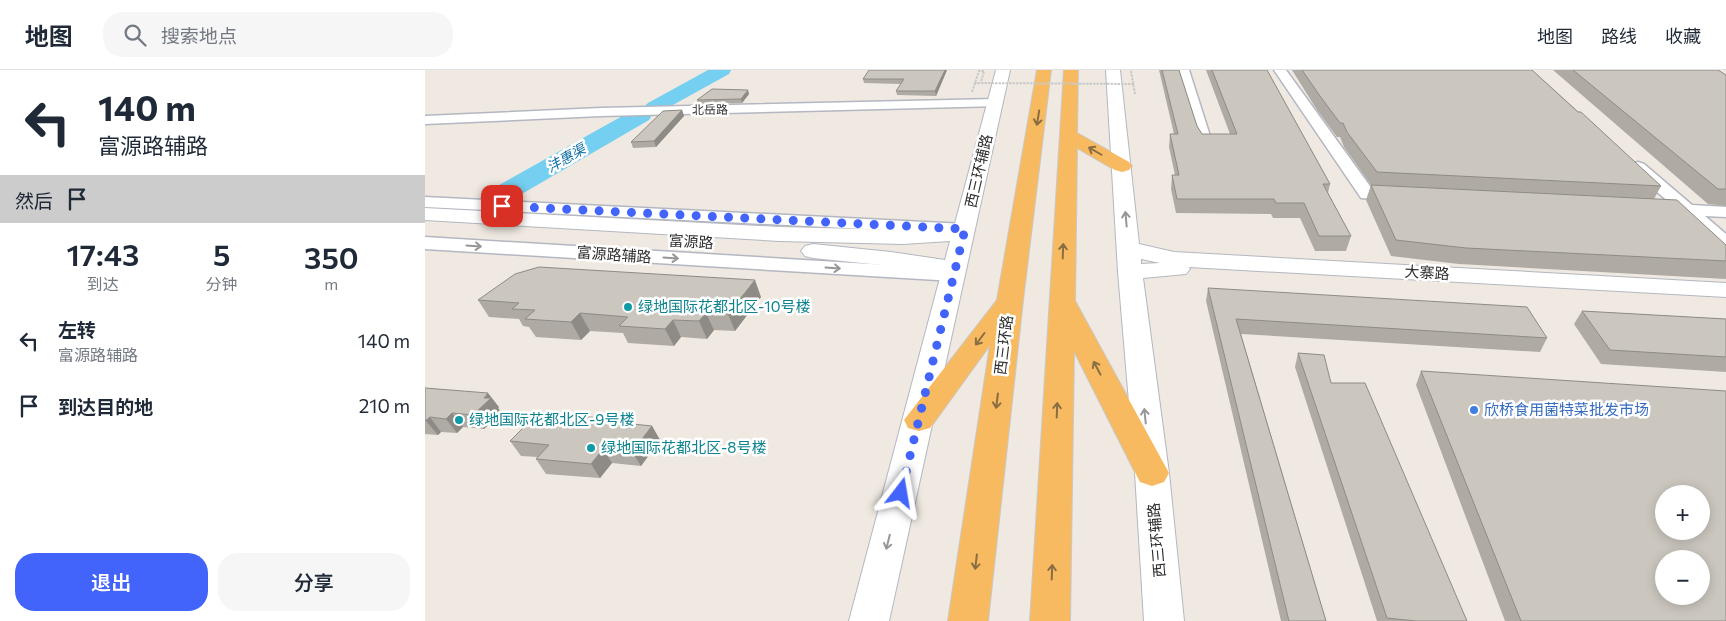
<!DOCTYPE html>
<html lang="zh">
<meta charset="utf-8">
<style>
body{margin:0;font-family:Commissioner,"Noto Sans SC",sans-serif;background:#f6f6f7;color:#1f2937;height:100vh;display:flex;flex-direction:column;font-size:19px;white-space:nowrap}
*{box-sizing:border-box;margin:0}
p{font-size:16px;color:#747a83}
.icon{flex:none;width:28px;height:28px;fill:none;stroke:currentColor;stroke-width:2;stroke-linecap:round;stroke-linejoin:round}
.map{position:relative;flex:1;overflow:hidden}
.side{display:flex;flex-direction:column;background:#fff;width:425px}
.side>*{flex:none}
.banner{background:#fff;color:#1f2937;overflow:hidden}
.tools{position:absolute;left:1230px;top:415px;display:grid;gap:10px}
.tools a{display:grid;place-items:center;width:55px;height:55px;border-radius:50%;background:#fff;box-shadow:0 2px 12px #0003;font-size:25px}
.pin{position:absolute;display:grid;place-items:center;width:42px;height:42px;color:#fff;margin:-21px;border-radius:10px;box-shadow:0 2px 8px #0006}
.me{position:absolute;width:55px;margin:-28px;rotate:14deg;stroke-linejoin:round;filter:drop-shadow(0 0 4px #0008)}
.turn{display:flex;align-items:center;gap:18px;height:105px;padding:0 15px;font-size:22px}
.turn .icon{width:65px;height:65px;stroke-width:2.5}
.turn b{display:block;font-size:35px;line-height:42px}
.then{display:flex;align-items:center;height:48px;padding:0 15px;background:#0003;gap:10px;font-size:19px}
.eta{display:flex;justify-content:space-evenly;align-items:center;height:85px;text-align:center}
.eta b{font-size:30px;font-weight:600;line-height:35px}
.primary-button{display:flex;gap:10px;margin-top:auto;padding:10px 15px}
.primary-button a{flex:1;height:58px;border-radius:20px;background:#4264fb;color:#fff;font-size:20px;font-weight:600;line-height:58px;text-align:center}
.primary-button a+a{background:#f6f6f7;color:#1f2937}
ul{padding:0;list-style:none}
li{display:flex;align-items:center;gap:15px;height:65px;padding:0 15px}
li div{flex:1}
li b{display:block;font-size:19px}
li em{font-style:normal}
header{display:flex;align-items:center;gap:30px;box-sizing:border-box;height:70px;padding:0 25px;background:#fff;border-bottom:1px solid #e0e1e3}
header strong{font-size:24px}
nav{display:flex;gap:28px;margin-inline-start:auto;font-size:18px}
.search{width:350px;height:45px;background:#f6f6f7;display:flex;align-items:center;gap:12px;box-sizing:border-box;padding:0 18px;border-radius:20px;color:#747a83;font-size:19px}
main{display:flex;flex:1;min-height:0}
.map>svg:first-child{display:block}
</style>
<header>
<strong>地图</strong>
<div class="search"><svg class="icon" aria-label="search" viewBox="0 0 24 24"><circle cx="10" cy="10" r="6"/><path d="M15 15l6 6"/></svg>搜索地点</div>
<nav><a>地图</a><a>路线</a><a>收藏</a></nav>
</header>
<main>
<section class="side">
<div class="banner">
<div class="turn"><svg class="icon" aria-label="left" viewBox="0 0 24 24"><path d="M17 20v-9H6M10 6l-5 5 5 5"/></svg><div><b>140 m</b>富源路辅路</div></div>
<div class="then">然后<svg class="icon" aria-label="arrive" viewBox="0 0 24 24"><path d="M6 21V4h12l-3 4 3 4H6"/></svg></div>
</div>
<div class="eta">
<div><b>17:43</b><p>到达</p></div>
<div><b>5</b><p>分钟</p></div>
<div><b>350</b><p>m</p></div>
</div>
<ul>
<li><svg class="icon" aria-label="left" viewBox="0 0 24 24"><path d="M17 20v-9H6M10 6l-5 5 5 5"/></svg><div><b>左转</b><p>富源路辅路</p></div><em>140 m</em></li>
<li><svg class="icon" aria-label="arrive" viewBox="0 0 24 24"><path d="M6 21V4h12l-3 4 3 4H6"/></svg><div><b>到达目的地</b></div><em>210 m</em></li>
</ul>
<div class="primary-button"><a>退出</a><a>分享</a></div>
</section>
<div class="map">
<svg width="1301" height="551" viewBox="0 0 1301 551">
<rect width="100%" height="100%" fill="#efe9e1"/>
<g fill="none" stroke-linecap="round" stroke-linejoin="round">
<polygon fill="#75cff0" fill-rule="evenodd" points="283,0 306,0 304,4 237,41 230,43 225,42 227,45 224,50 76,136 67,138 58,136 54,130 58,124 208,40 216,39 221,40 219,37 223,33"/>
<defs>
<g id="minor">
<polygon points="752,0 764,0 786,69 784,72 774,72 772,69"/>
<polygon points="849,0 861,0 947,119 979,122 981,126 979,130 973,131 936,128"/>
<polygon points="570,29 575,30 577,33 575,36 176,46 0,54 0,46 176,38"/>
<polygon points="1213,92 1219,94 1267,135 1301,137 1301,147 1280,146 1301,164 1301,180 1294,178 1258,145 1226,143 1223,139 1226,135 1246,134 1207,100 1205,97 1207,94"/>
<polygon points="0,127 540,154 546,155 549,159 546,163 540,164 0,137"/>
<polygon points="0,167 529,199 536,201 539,205 536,209 529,211 0,179"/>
</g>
<g id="secondary">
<polygon points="571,0 585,0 464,551 424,551 516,204 466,196 388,188 380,186 376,181 380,176 388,174 466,182 520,190 525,171 478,174 354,171 0,150 0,138 354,157 478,160 529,157"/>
<path d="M681 0H695L714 174 749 182 1301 213V227L764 197 765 199 761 204 718 208 744 403 759 551H719L710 403 693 202ZM716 189 735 193 716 194Z"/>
</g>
<g id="trunk">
<polygon points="612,0 626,0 598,230 563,551 523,551 565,275 505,358 494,361 483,358 479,350 572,230"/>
<polygon points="639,0 653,0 652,63 704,92 707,96 704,100 697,102 690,100 652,78 650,231 744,403 739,412 727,416 715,412 649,281 645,551 605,551"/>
</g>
</defs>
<use href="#minor" stroke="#b4b7c1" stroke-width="3"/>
<use href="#secondary" stroke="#b4b7c1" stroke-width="2"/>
<use href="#trunk" stroke="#c9c9c9" stroke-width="2"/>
<g stroke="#c9c9c9" stroke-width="2" stroke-dasharray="2.5 1" stroke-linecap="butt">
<polyline points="706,1 710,24"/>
<polyline points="547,22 554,1 559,1 556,12"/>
</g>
<use href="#minor" fill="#fff" fill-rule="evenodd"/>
<use href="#secondary" fill="#fff" fill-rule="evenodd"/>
<use href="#trunk" fill="#f8ba60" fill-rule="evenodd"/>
<polyline stroke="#c9c9c9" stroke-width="2" stroke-dasharray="2.5 1" stroke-linecap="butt" points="549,13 709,14"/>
</g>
<g fill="#afaba4">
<polygon points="522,0 511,26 472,25 471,21 476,14 439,13 438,9"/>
<polygon points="734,0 754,0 772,56 777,64 805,64 781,0 842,0 905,114 903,123 926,166 921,181 890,181 875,148 848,148 846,144 751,143 746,119 747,105 750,105 744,77 745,64 749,64"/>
<polygon points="867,0 1107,0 1236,116 1229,129 1301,175 1301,209 1034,194 966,186 941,130 946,115 919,77 915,67 912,67 892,40"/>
<polygon points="1128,0 1293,0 1301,5 1301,136 1283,134"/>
<polygon points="324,24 317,33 274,34 272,30"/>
<polygon points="257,40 259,46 231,77 208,78 206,72"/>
<polygon points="783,218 1122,268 1115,282 816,264 901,551 856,551 781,231"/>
<polygon points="336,227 310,261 289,260 282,269 256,267 249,276 203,273 198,263 165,261 156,270 111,267 104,257 98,256 94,249 64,247 53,230"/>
<polygon points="1157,241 1301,249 1301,302 1176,294 1149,254"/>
<polygon points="873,283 1042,551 952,551 870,297"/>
<polygon points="996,301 1301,551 1080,551 991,315"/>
<polygon points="0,318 74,337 73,338 76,342 59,359 38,357 32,363 16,362 13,365 0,364"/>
<polygon points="193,353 227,356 235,370 216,396 187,393 175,408 121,404 111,389 113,387 96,386 85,371"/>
</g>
<g fill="#8e8b86">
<polygon points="520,0 522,0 511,26 510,21"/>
<polygon points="323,20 324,24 317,33 316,29"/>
<polygon points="257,40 259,46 231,77 229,71"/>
<polygon points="330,210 336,227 310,261 303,244"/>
<polygon points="155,243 165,261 156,270 146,252"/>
<polygon points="281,243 289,260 282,269 274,251"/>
<polygon points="248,250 256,267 249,276 240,259"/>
<polygon points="63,323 74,337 73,338 76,342 59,359 48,345 59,328"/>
<polygon points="27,343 38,357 32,363 21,349"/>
<polygon points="5,347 16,362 13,365 1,351"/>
<polygon points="227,356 235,370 216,396 207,382"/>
<polygon points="178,379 187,393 175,408 166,394"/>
</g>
<g fill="#cbc7bf" stroke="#8e8b86" fill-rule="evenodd">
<polygon points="444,0 520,0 510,21 471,21 479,9 438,9"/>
<polygon points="737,0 754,0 772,56 777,64 812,64 787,0 842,0 905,114 898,114 926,166 894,166 879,133 851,133 849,129 752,129 747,105 754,105 745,64 753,64"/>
<polygon points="877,0 1107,0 1153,42 1156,42 1236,116 952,102 922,62 918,53 915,53 895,26"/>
<polygon points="1148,0 1293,0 1301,5 1301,119 1293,119"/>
<polygon points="287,19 323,20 316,29 272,30"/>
<polygon points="257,40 229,71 206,72 238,41"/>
<polygon points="946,115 1252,130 1301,175 1301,191 1041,178 971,170"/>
<polygon points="114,197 330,210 303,244 281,243 274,251 248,250 240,259 194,256 203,247 155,243 146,252 100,249 110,240 87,239 94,233 53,230 90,204"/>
<polygon points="783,218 1102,237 1122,268 811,249 901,551 864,551"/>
<polygon points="1157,241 1301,249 1301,287 1185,280"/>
<polygon points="873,283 899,285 906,313 940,313 1042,551 991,551 962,548"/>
<path d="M996 301 1301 321V551H1096ZM1239 424H1276V461H1239ZM1239 489H1276V526H1239Z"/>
<polygon points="0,318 63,323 59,328 66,328 48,345 27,343 21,349 5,347 0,351"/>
<polygon points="151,346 191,349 188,352 227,356 207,382 178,379 166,394 111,389 124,375 85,371 105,351 112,351 116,347 148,349"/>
</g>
<defs><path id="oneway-shaft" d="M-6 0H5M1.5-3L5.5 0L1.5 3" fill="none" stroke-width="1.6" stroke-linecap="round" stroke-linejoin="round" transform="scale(1.25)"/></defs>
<g stroke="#896d44">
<use href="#oneway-shaft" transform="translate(613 48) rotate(99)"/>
<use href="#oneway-shaft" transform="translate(670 81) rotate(-150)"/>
<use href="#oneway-shaft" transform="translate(638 181) rotate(-88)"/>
<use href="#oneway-shaft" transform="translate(555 269) rotate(127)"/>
<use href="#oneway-shaft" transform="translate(672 298) rotate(-118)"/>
<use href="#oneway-shaft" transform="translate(572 331) rotate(97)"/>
<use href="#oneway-shaft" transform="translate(632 340) rotate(-88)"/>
<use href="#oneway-shaft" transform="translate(551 492) rotate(97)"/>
<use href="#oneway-shaft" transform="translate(627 502) rotate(-88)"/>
</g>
<g stroke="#969696">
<use href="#oneway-shaft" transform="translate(701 149) rotate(-95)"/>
<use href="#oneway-shaft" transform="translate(49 176) rotate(4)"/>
<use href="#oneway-shaft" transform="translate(246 188) rotate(4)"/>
<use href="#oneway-shaft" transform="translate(408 198) rotate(4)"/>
<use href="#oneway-shaft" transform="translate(720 346) rotate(-96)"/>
<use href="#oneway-shaft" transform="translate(463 472) rotate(104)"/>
</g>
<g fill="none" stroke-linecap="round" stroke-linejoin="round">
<polyline stroke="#4264fb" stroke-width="9" stroke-dasharray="0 16.2" points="77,136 540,159 476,423"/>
</g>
<g fill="#0f9aa8" stroke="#fff" stroke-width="2">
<circle cx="203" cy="237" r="5"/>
<circle cx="34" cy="350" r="5"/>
<circle cx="166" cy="378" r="5"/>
</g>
<circle fill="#3f7fe0" stroke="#fff" stroke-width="2" cx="1049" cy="340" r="5"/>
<g text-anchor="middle" stroke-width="5" stroke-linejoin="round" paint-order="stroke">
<g font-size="12" fill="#2e2e2e" stroke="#fff">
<text transform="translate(285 40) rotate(-1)" y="4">北岳路</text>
</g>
<g font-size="14" font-style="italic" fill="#0d6fa3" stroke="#fff">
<text transform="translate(141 88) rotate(-30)" y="5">沣惠渠</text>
</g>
<g font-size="15" fill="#2e2e2e" stroke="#fff">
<text transform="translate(554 101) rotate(-77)" y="5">西三环辅路</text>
<text transform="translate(266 172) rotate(3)" y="5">富源路</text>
<text transform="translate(189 185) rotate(4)" y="5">富源路辅路</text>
<text transform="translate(1002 203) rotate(3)" y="5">大寨路</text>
<text transform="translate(579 275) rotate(-83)" y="5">西三环路</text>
<text transform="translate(732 470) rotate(-95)" y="5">西三环辅路</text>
</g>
<g font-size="15" fill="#0d838f" stroke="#fff" text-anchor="start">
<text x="213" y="242">绿地国际花都北区-10号楼</text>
<text x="44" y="355">绿地国际花都北区-9号楼</text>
<text x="176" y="383">绿地国际花都北区-8号楼</text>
</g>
<g font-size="15" fill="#366cbe" stroke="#fff" text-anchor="start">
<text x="1059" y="345">欣桥食用菌特菜批发市场</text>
</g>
</g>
</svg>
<div class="tools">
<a>+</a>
<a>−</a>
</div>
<div class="pin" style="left:77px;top:136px;background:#d93025"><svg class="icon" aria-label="arrive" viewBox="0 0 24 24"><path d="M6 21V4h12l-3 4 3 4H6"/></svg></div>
<svg class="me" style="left:476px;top:423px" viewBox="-20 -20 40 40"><path d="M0-17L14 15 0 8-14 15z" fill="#4264fb" stroke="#fff" stroke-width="4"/></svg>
</div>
</main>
